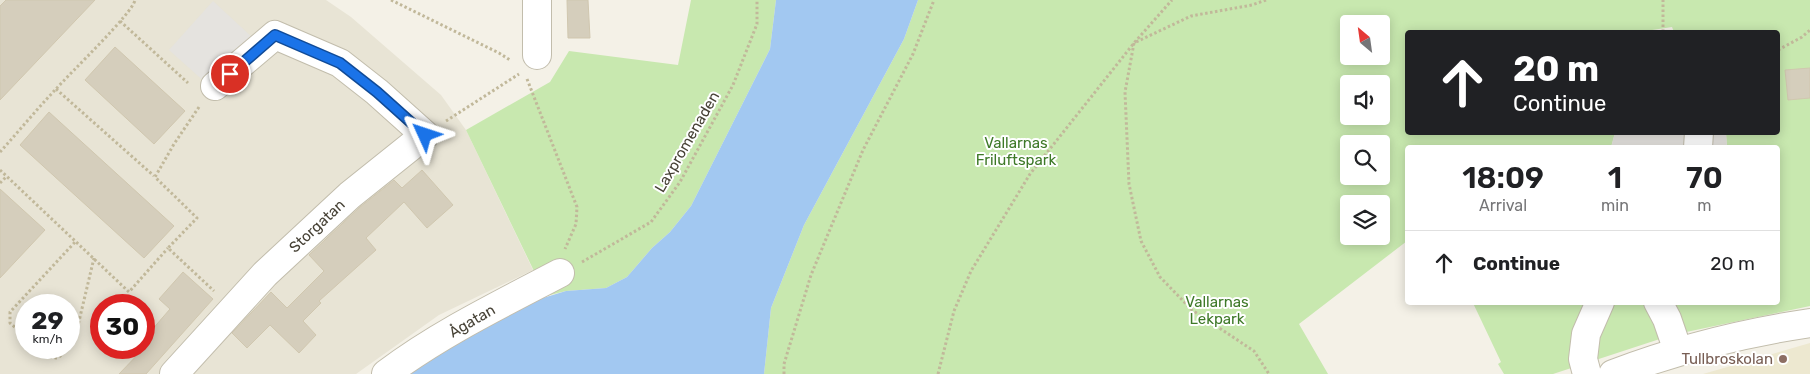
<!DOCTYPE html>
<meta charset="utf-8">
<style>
body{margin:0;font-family:Rubik,sans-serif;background:#f2f2f2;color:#202124;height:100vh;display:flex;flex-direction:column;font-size:19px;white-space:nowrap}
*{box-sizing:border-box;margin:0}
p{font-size:16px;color:#757577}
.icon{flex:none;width:28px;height:28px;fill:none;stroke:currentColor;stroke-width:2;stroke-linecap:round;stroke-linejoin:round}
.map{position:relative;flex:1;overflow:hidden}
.side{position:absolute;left:1405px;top:145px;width:375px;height:160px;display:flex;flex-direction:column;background:#fff;border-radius:5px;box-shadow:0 2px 12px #0003}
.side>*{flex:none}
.guide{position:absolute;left:1405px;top:30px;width:375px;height:105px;border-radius:5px;box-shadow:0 2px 12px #0003;background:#202124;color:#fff;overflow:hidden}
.needle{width:32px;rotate:331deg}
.controls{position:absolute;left:1340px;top:15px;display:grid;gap:10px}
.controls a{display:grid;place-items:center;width:50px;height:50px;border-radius:5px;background:#fff;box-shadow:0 2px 12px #0003;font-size:25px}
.speed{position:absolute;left:15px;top:294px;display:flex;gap:10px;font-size:25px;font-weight:700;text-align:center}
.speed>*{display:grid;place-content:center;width:65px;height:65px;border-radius:50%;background:#fff;box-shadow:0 2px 12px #0003;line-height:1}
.speed small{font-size:12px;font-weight:400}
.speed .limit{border:8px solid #d22;background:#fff;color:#111}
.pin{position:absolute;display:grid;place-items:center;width:42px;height:42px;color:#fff;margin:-21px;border:2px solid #fff;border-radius:50%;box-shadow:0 1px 5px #0007}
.me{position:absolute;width:55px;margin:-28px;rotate:312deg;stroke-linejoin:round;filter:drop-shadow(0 0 4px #0008)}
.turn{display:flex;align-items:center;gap:18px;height:105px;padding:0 25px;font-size:22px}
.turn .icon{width:65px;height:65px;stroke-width:2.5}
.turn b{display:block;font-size:35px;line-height:42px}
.eta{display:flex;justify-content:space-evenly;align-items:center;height:85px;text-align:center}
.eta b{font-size:30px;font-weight:600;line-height:35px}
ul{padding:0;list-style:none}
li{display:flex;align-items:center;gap:15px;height:65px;padding:0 25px;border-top:1px solid #e0e0e0}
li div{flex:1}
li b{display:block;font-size:19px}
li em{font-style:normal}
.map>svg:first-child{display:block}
</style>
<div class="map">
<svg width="1810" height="374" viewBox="0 0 1810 374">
<rect width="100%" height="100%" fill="#f4f1e7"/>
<path fill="#e8e4d5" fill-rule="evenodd" d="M0 0H326L351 17 441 95 466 130 533 270 439 315 356 374H0ZM26 305H69V348H26ZM101 305H144V348H101Z"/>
<polygon fill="#ede8d0" points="1810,343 1810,374 1703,374"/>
<g fill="#c8e8af" fill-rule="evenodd">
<polygon points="691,0 776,0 770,49 691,206 670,232 652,248 627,277 606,288 566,291 546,296 466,130 550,82 569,51 678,65"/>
<path d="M918 0H1810V306L1672 335 1553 374H1504L1498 364 1501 362 1473 303 1778 302V148L1727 147 1726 133 1778 132V32H1674L1672 27 1639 32H1408V132L1615 133 1611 147 1408 148 1407 241 1299 324 1328 374H764L771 308 804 225 904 39ZM1349 24H1381V56H1349ZM1349 84H1381V116H1349ZM1349 144H1381V176H1349ZM1349 204H1381V236H1349Z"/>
</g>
<g fill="#e5e3df">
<polygon points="213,1 254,39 207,84 169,50"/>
<polygon points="1615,132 1726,133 1727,147 1611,148"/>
</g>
<polygon fill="#a2c8f1" points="776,0 918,0 904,39 804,225 771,308 764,374 411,374 448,344 520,305 566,291 606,288 627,277 652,248 670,232 691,206 770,49"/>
<g fill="#d5cebc" stroke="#d0c7af">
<polygon points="6,0 95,0 0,100 0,6"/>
<polygon points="567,0 588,0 590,38 568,38"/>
<polygon points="115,47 185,111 154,144 85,80"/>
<polygon points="1810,68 1810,98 1788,100 1785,70"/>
<polygon points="49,112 174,226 144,258 20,145"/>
<polygon points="422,170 453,205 427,228 404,202 366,238 376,250 319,301 321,303 303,321 316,335 299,353 270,325 247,348 232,333 271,292 287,308 324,271 309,255 360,207 394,180 402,188"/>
<polygon points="0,189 45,230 0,278"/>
<polygon points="183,272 213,299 146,374 119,374 144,348 144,339 170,309 159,299"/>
</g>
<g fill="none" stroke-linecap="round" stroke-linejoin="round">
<defs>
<g id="minor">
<polyline points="537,55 537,0"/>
<polyline points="1698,148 1699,132"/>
<polyline points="1658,302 1667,319 1678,351"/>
<polyline points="174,374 265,274 350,195 425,135 377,92 340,63 275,35 215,86"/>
<path d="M386 374C439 334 501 304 560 273"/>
<polyline points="1587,374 1583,359 1586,334 1600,302"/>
<path d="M1613 374C1676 350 1743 333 1810 323"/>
</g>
</defs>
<use href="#minor" stroke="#c2bdac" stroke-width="30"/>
<g stroke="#c1b89a" stroke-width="3" stroke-dasharray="2.5 2.5" stroke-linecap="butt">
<polyline points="391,0 499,53 510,60"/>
<polyline points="1266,0 1252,5 1191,16 1134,43 1125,92 1129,184 1141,241 1160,277 1192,310 1254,351 1269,374"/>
<polyline points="120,21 188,83"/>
<polyline points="1663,32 1663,0"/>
<polyline points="1778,50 1802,37 1810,30"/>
<polyline points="527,79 577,207 576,224 565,249"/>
<polyline points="56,89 154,176"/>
<polyline points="199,107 174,144 155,177 197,218 168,248 214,291"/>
<polyline points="446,121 519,74"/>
<path d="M0 152C19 131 37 109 56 89 69 74 133 13 135 0"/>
<polyline points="0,170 129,292 168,248"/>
<polyline points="0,183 6,177"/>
<polyline points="582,262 651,222 680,182 733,85 757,24 757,0"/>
<polyline points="26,337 10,323 10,312 76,241"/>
<polyline points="38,348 48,357 58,358 68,349 75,338 94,258"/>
<polyline points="784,374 784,364 811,275 863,150 913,54 934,0"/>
<polyline points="938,374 954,311 971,271 1030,174 1134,43 1172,0"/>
</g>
<use href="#minor" stroke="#fff" stroke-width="28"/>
</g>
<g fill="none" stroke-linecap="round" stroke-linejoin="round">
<defs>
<polyline id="route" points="230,74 275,35 340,63 377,92 425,135"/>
</defs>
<use href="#route" stroke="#114b97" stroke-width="12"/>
<use href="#route" stroke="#1a73e8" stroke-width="9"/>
</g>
<circle fill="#8d6e63" stroke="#fff" stroke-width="2" cx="1783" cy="359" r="5"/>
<g text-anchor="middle" stroke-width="4" stroke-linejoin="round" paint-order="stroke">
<g font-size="15" fill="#474236" stroke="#fff">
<text transform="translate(687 142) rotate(-60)" y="5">Laxpromenaden</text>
<text transform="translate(317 226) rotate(-43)" y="5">Storgatan</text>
<text transform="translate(472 321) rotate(-30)" y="5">Ågatan</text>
</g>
<g font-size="15" fill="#3e7928" stroke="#fff">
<text x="1016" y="148">Vallarnas<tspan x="1016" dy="17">Friluftspark</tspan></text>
<text x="1217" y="307">Vallarnas<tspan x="1217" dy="17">Lekpark</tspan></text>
</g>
<g font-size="15" fill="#785e54" stroke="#fff" text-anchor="end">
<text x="1773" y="364">Tullbroskolan</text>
</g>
</g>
</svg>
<div class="controls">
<a><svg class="needle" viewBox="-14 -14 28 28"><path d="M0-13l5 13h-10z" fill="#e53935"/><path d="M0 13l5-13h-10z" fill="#757577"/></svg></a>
<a><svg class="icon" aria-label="sound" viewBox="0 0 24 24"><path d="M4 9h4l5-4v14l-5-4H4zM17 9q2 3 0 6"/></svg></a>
<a><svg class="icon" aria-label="search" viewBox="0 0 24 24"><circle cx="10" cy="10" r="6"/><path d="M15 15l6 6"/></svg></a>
<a><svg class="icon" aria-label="layers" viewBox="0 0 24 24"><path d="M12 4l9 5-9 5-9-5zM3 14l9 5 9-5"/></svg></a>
</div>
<div class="speed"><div>29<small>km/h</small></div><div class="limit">30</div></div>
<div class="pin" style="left:230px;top:74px;background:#d93025"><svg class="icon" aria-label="arrive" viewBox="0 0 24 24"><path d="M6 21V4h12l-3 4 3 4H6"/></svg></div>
<svg class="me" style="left:425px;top:135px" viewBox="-20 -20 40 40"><path d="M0-17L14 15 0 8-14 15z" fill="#1a73e8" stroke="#fff" stroke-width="4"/></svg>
<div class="guide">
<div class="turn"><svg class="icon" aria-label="ahead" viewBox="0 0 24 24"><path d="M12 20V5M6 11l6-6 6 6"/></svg><div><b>20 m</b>Continue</div></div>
</div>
<section class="side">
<div class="eta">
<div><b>18:09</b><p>Arrival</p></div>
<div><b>1</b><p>min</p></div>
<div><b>70</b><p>m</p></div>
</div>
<ul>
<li><svg class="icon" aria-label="ahead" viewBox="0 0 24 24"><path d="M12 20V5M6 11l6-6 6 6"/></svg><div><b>Continue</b></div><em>20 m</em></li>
</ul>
</section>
</div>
